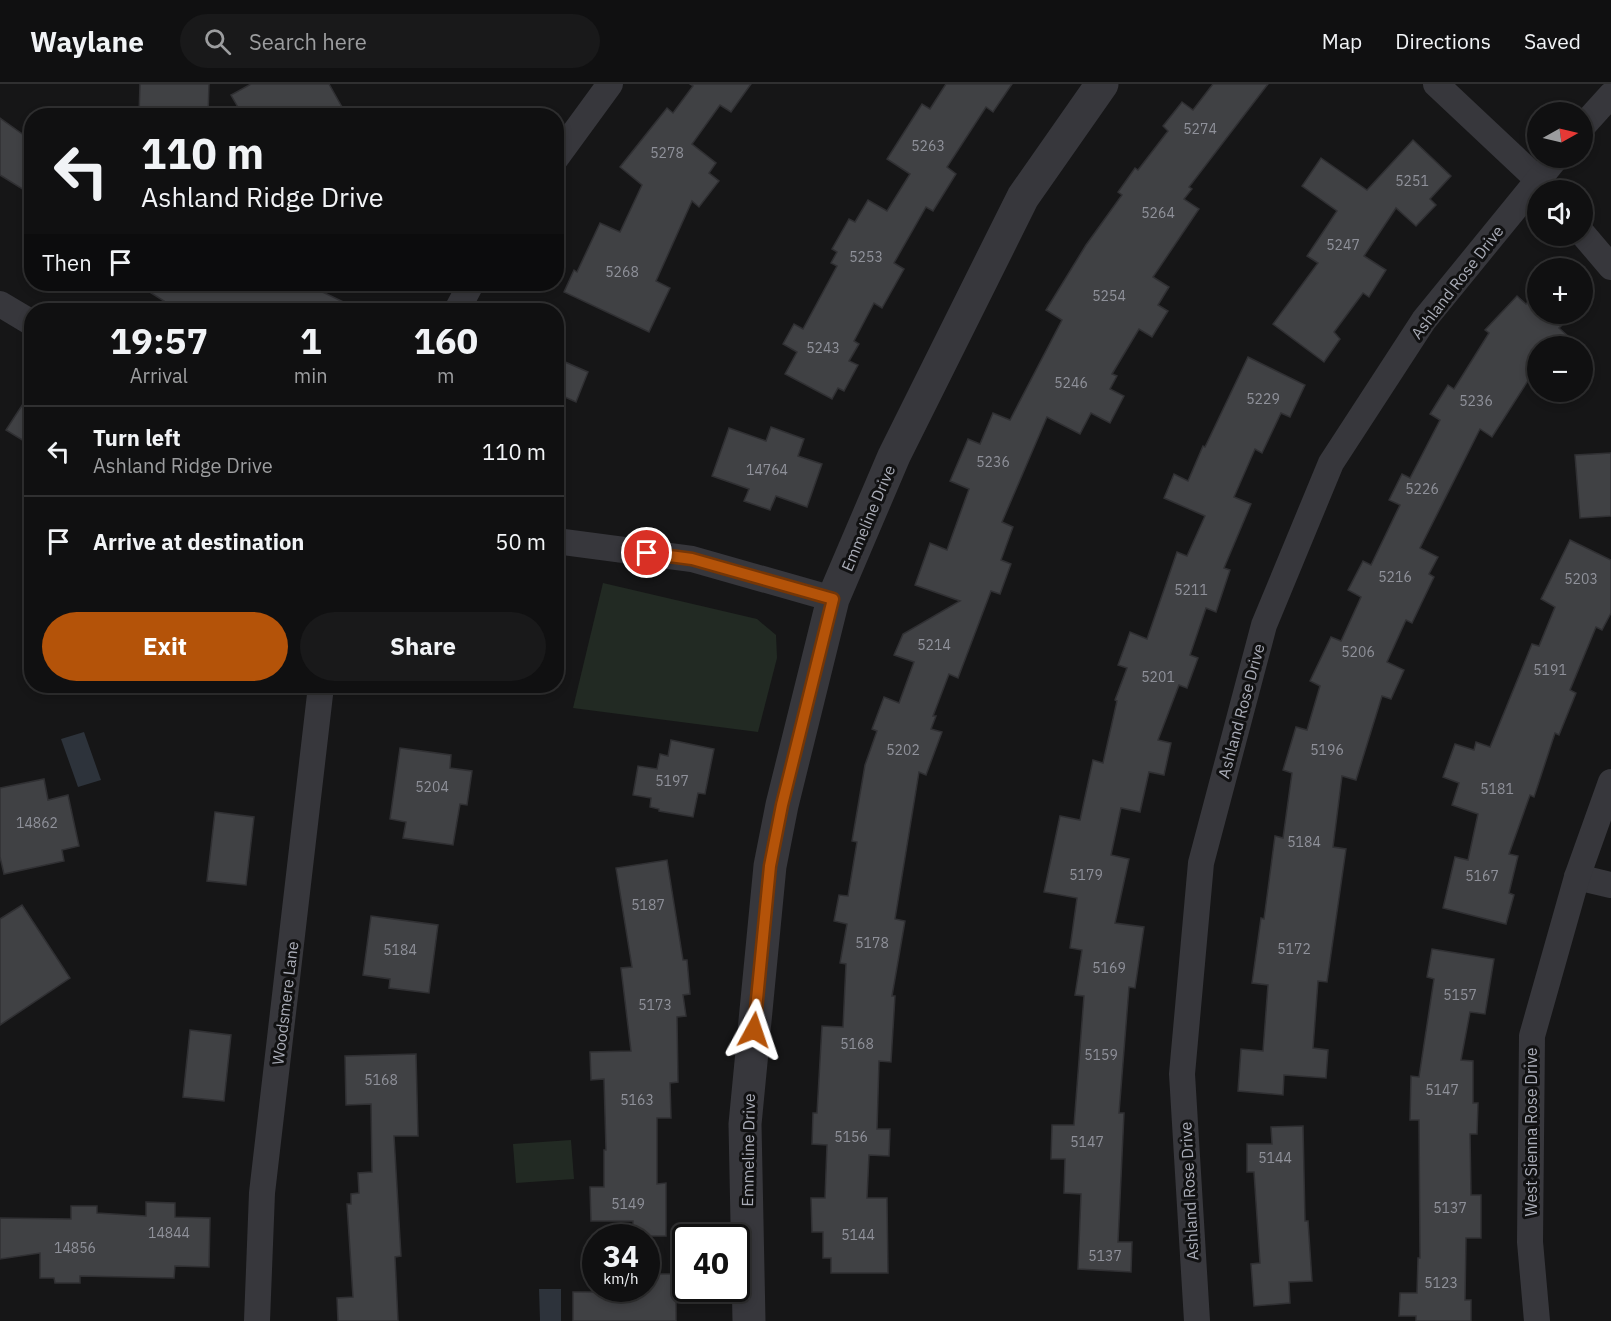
<!DOCTYPE html>
<meta charset="utf-8">
<style>
body{margin:0;font-family:"IBM Plex Sans",sans-serif;background:#19191a;color:#f1f3f6;height:100vh;display:flex;flex-direction:column;font-size:22px;white-space:nowrap}
*{box-sizing:border-box;margin:0}
p{font-size:20px;color:#9c9d9f}
.icon{flex:none;width:33px;height:33px;fill:none;stroke:currentColor;stroke-width:2;stroke-linecap:round;stroke-linejoin:round}
.map{position:relative;flex:1;overflow:hidden}
.details{position:absolute;left:24px;top:219px;width:540px;height:390px;display:flex;flex-direction:column;background:#101011;border-radius:24px;box-shadow:0 3px 9px #0003,0 0 0 2px #303031}
.details>*{flex:none}
.guide{position:absolute;left:24px;top:24px;width:540px;height:183px;border-radius:24px;box-shadow:0 3px 9px #0003,0 0 0 2px #303031;background:#101011;color:#f1f3f6;overflow:hidden}
.needle{width:39px;rotate:82deg}
.fabs{position:absolute;left:1527px;top:18px;display:grid;gap:12px}
.fabs a{display:grid;place-items:center;width:66px;height:66px;border-radius:50%;background:#101011;box-shadow:0 3px 9px #0003,0 0 0 2px #303031;font-size:30px}
.speed{position:absolute;left:582px;top:1140px;display:flex;gap:12px;font-size:30px;font-weight:700;text-align:center}
.speed>*{display:grid;place-content:center;width:78px;height:78px;border-radius:50%;background:#101011;box-shadow:0 3px 9px #0003,0 0 0 2px #303031;line-height:1}
.speed small{font-size:15px;font-weight:400}
.speed .limit{border:3px solid #111;border-radius:9px;background:#fff;color:#111}
.pin{position:absolute;display:grid;place-items:center;width:51px;height:51px;color:#fff;margin:-26px;border:3px solid #fff;border-radius:50%;box-shadow:0 2px 6px #0007}
.me{position:absolute;width:66px;margin:-33px;rotate:5deg;stroke-linejoin:round;filter:drop-shadow(0 0 4px #0008)}
.turn{display:flex;align-items:center;gap:21px;height:126px;padding:0 18px;font-size:27px}
.turn .icon{width:78px;height:78px;stroke-width:2.5}
.turn b{display:block;font-size:42px;line-height:51px}
.then{display:flex;align-items:center;height:57px;padding:0 18px;background:#0003;gap:12px;font-size:22px}
.eta{display:flex;justify-content:space-evenly;align-items:center;height:102px;text-align:center}
.eta b{font-size:36px;font-weight:800;line-height:42px}
.action{display:flex;gap:12px;margin-top:auto;padding:12px 18px}
.action a{flex:1;height:69px;border-radius:36px;background:#b45309;color:#fff;font-size:24px;font-weight:800;line-height:69px;text-align:center}
.action a+a{background:#19191a;color:#f1f3f6}
ul{padding:0;list-style:none}
li{display:flex;align-items:center;gap:18px;height:90px;padding:0 18px;border-top:2px solid #303031}
li div{flex:1}
li b{display:block;font-size:22px}
li em{font-style:normal}
header{display:flex;align-items:center;gap:36px;box-sizing:border-box;height:84px;padding:0 30px;background:#101011;border-bottom:2px solid #303031}
header strong{font-size:28px}
nav{display:flex;gap:33px;margin-inline-start:auto;font-size:21px}
.search{width:420px;height:54px;background:#19191a;display:flex;align-items:center;gap:15px;box-sizing:border-box;padding:0 21px;border-radius:33px;color:#9c9d9f;font-size:22px}
.map>svg:first-child{display:block}
</style>
<header>
<strong>Waylane</strong>
<div class="search"><svg class="icon" aria-label="search" viewBox="0 0 24 24"><circle cx="10" cy="10" r="6"/><path d="M15 15l6 6"/></svg>Search here</div>
<nav><a>Map</a><a>Directions</a><a>Saved</a></nav>
</header>
<div class="map">
<svg width="1611" height="1237" viewBox="0 0 1611 1237">
<rect width="100%" height="100%" fill="#161617"/>
<g fill="#222a23">
<polygon points="603,499 757,535 776,551 777,574 758,648 573,624"/>
<polygon points="571,1056 574,1095 516,1099 513,1060"/>
</g>
<g fill="#2d333b">
<polygon points="84,648 101,696 78,703 61,655"/>
<polygon points="539,1205 561,1205 561,1237 540,1237"/>
</g>
<g fill="#404144" stroke="#303033" stroke-width="1.5">
<polygon points="140,0 209,0 208,32 139,32"/>
<polygon points="251,0 329,0 347,32 243,32 231,11"/>
<polygon points="690,0 751,0 731,28 720,21 692,60 716,79 709,89 719,97 699,123 692,117 656,197 670,204 649,248 564,208 574,186 577,188 600,139 620,148 642,101 620,83 667,24 673,29 693,2"/>
<polygon points="946,0 1012,0 993,28 986,23 947,83 956,90 933,127 926,123 894,179 904,185 882,224 874,219 854,257 859,260 849,277 858,281 844,307 838,304 832,315 785,290 797,268 783,260 794,240 803,245 837,182 831,179 837,168 832,165 849,135 855,138 868,116 887,127 910,90 887,75 922,20 930,25"/>
<polygon points="1213,0 1268,0 1189,103 1192,105 1184,115 1199,125 1153,193 1169,203 1158,221 1168,227 1152,253 1139,245 1112,290 1117,292 1110,305 1124,312 1110,339 1091,329 1080,350 1047,333 1002,438 1013,443 1001,476 1011,480 1000,510 991,507 958,594 949,590 933,632 936,632 931,645 942,648 926,691 919,688 895,835 905,837 892,912 895,912 891,978 879,977 877,1045 890,1045 889,1072 869,1071 867,1114 887,1114 888,1189 831,1189 831,1174 823,1174 823,1148 812,1148 811,1114 825,1114 827,1061 812,1060 813,1029 817,1029 822,942 843,943 846,880 840,879 847,840 834,837 839,811 848,812 857,758 852,757 865,681 877,647 872,645 884,613 899,619 914,578 894,571 903,550 960,517 915,501 930,459 947,466 969,405 950,397 968,355 980,360 993,329 1010,336 1062,236 1046,226 1086,161 1122,111 1118,108 1135,84 1138,86 1168,47 1163,42 1182,18 1193,26"/>
<polygon points="0,34 32,57 32,111 0,91"/>
<polygon points="1413,56 1451,92 1430,115 1436,121 1416,142 1396,124 1364,172 1386,186 1369,213 1363,209 1334,248 1340,255 1324,278 1273,240 1318,179 1307,172 1337,127 1302,102 1321,74 1367,106"/>
<polygon points="137,200 306,200 360,226 159,226 164,217"/>
<polygon points="1538,208 1538,230 1573,230 1559,244 1579,262 1538,262 1538,281 1492,353 1480,345 1420,464 1438,473 1429,490 1434,493 1412,539 1406,536 1387,578 1404,586 1391,615 1382,612 1356,696 1342,692 1333,763 1346,765 1327,898 1318,897 1313,964 1328,966 1326,994 1284,991 1283,1011 1238,1007 1241,965 1263,967 1268,901 1252,899 1261,834 1264,835 1275,752 1283,754 1292,689 1283,686 1296,643 1307,646 1320,602 1310,597 1331,553 1341,557 1361,513 1348,506 1363,477 1371,481 1400,421 1389,416 1402,390 1410,394 1440,336 1430,330 1448,301 1454,305 1489,249 1485,246 1517,212 1526,220"/>
<polygon points="1248,273 1305,301 1290,333 1281,329 1262,369 1255,365 1234,413 1251,420 1224,484 1230,486 1216,528 1206,524 1190,571 1198,574 1187,604 1179,601 1158,656 1171,659 1164,691 1149,688 1140,728 1121,724 1111,771 1129,775 1115,839 1144,843 1135,904 1129,903 1119,1029 1124,1029 1118,1158 1132,1158 1131,1188 1078,1185 1081,1110 1064,1109 1065,1075 1051,1075 1052,1041 1074,1041 1084,912 1075,911 1082,866 1070,864 1077,814 1044,808 1060,732 1080,736 1093,676 1103,679 1117,617 1115,616 1127,584 1118,581 1130,548 1147,555 1177,468 1187,472 1205,432 1164,414 1174,390 1188,397 1203,362 1205,363"/>
<polygon points="556,274 588,288 576,318 556,309"/>
<polygon points="32,306 32,362 6,346"/>
<polygon points="771,343 804,355 798,372 822,380 807,423 776,412 770,426 744,417 749,405 712,392 729,344 766,357"/>
<polygon points="1611,369 1611,432 1580,434 1575,371"/>
<polygon points="1570,456 1611,476 1611,529 1602,546 1596,543 1570,606 1576,609 1559,651 1555,649 1534,713 1530,711 1509,770 1518,772 1509,809 1514,811 1506,840 1443,824 1455,773 1468,776 1478,730 1452,721 1459,699 1443,693 1455,660 1474,666 1476,658 1490,663 1532,560 1539,562 1555,523 1541,515"/>
<polygon points="671,656 714,665 705,710 698,709 693,733 659,727 659,725 650,723 651,714 633,711 638,682 657,685 660,670 668,672"/>
<polygon points="400,664 451,671 450,684 472,687 467,721 460,720 453,761 403,754 406,738 390,735"/>
<polygon points="44,695 48,716 68,711 79,762 62,766 64,777 4,790 0,773 0,704"/>
<polygon points="215,728 254,733 246,801 207,797"/>
<polygon points="667,776 683,876 687,876 690,910 683,911 686,932 677,933 678,998 670,999 671,1034 657,1034 657,1100 666,1099 666,1152 633,1152 633,1137 591,1137 590,1103 604,1103 604,1066 606,1066 604,995 591,996 590,968 631,967 621,884 632,883 616,784"/>
<polygon points="22,821 70,894 0,941 0,835"/>
<polygon points="371,832 438,841 429,909 389,904 390,895 363,891"/>
<polygon points="1432,865 1494,875 1485,930 1470,928 1461,976 1473,977 1473,1019 1478,1019 1477,1050 1470,1050 1471,1111 1481,1111 1481,1154 1466,1154 1465,1216 1471,1216 1471,1237 1416,1237 1416,1232 1399,1232 1400,1209 1417,1209 1418,1174 1420,1174 1419,1036 1410,1036 1411,992 1419,993 1434,895 1427,893"/>
<polygon points="190,946 231,951 224,1017 183,1013"/>
<polygon points="416,970 418,1052 394,1052 401,1172 395,1173 398,1237 338,1237 337,1214 353,1213 347,1120 351,1120 351,1110 359,1109 358,1089 372,1088 371,1020 346,1021 345,972"/>
<polygon points="1303,1042 1305,1137 1308,1137 1312,1197 1289,1198 1290,1219 1254,1222 1251,1180 1260,1179 1254,1088 1247,1088 1247,1060 1272,1060 1271,1043"/>
<polygon points="146,1118 175,1119 175,1133 210,1134 209,1183 175,1182 174,1194 80,1192 80,1199 55,1199 54,1194 40,1194 40,1169 0,1175 0,1134 71,1135 71,1122 97,1122 97,1129 146,1132"/>
<polygon points="646,1190 676,1190 676,1237 573,1237 573,1208 634,1208 634,1204 646,1204"/>
</g>
<g fill="none" stroke-linecap="round" stroke-linejoin="round">
<g stroke="#37373c" stroke-width="26">
<polyline points="1436,0 1538,96 1547,106"/>
<polyline points="1582,43 1611,11"/>
<polyline points="556,74 610,0"/>
<polyline points="1582,149 1611,183"/>
<polyline points="0,220 32,239"/>
<polyline points="457,226 471,200"/>
<polyline points="556,457 692,475 833,515"/>
<polyline points="1577,793 1611,801"/>
<polyline points="257,1237 262,1109 321,602"/>
<polyline points="1197,1237 1182,990 1201,779 1264,541 1331,379 1424,236 1556,74"/>
<polyline points="1537,1237 1530,1158 1532,952 1577,793 1611,698"/>
</g>
<polyline stroke="#37373c" stroke-width="33" points="749,1237 745,1040 770,782 782,721 833,515 894,372 1023,113 1102,0"/>
</g>
<g fill="none" stroke-linecap="round" stroke-linejoin="round">
<defs>
<polyline id="route" points="647,469 692,475 833,515 782,721 770,782 754,946"/>
</defs>
<use href="#route" stroke="#753606" stroke-width="15"/>
<use href="#route" stroke="#b45309" stroke-width="10"/>
</g>
<g text-anchor="middle" stroke-width="6" stroke-linejoin="round" paint-order="stroke">
<g font-size="14" fill="#8f919a">
<text x="1200" y="50">5274</text>
<text x="928" y="67">5263</text>
<text x="667" y="74">5278</text>
<text x="1412" y="102">5251</text>
<text x="1158" y="134">5264</text>
<text x="1343" y="166">5247</text>
<text x="866" y="178">5253</text>
<text x="622" y="193">5268</text>
<text x="1109" y="217">5254</text>
<text x="823" y="269">5243</text>
<text x="1071" y="304">5246</text>
<text x="1263" y="320">5229</text>
<text x="1476" y="322">5236</text>
<text x="993" y="383">5236</text>
<text x="767" y="391">14764</text>
<text x="1422" y="410">5226</text>
<text x="1395" y="498">5216</text>
<text x="1581" y="500">5203</text>
<text x="1191" y="511">5211</text>
<text x="934" y="566">5214</text>
<text x="1358" y="573">5206</text>
<text x="1550" y="591">5191</text>
<text x="1158" y="598">5201</text>
<text x="903" y="671">5202</text>
<text x="1327" y="671">5196</text>
<text x="672" y="702">5197</text>
<text x="432" y="708">5204</text>
<text x="1497" y="710">5181</text>
<text x="37" y="744">14862</text>
<text x="1304" y="763">5184</text>
<text x="1086" y="796">5179</text>
<text x="1482" y="797">5167</text>
<text x="648" y="826">5187</text>
<text x="872" y="864">5178</text>
<text x="1294" y="870">5172</text>
<text x="400" y="871">5184</text>
<text x="1109" y="889">5169</text>
<text x="1460" y="916">5157</text>
<text x="655" y="926">5173</text>
<text x="857" y="965">5168</text>
<text x="1101" y="976">5159</text>
<text x="381" y="1001">5168</text>
<text x="1442" y="1011">5147</text>
<text x="637" y="1021">5163</text>
<text x="851" y="1058">5156</text>
<text x="1087" y="1063">5147</text>
<text x="1275" y="1079">5144</text>
<text x="628" y="1125">5149</text>
<text x="1450" y="1129">5137</text>
<text x="169" y="1154">14844</text>
<text x="858" y="1156">5144</text>
<text x="75" y="1169">14856</text>
<text x="1105" y="1177">5137</text>
<text x="1441" y="1204">5123</text>
</g>
<g font-size="16" fill="#a9acb7" stroke="#111112">
<text transform="translate(1457 198) rotate(-52)" y="6">Ashland Rose Drive</text>
<text transform="translate(868 434) rotate(-67)" y="6">Emmeline Drive</text>
<text transform="translate(1241 627) rotate(-75)" y="6">Ashland Rose Drive</text>
<text transform="translate(285 919) rotate(-83)" y="6">Woodsmere Lane</text>
<text transform="translate(1531 1048) rotate(-90)" y="6">West Sienna Rose Drive</text>
<text transform="translate(748 1066) rotate(-89)" y="6">Emmeline Drive</text>
<text transform="translate(1189 1107) rotate(-93)" y="6">Ashland Rose Drive</text>
</g>
</g>
</svg>
<div class="fabs">
<a><svg class="needle" viewBox="-14 -14 28 28"><path d="M0-13l5 13h-10z" fill="#e53935"/><path d="M0 13l5-13h-10z" fill="#9c9d9f"/></svg></a>
<a><svg class="icon" aria-label="sound" viewBox="0 0 24 24"><path d="M4 9h4l5-4v14l-5-4H4zM17 9q2 3 0 6"/></svg></a>
<a>+</a>
<a>−</a>
</div>
<div class="speed"><div>34<small>km/h</small></div><div class="limit">40</div></div>
<div class="pin" style="left:647px;top:469px;background:#d93025"><svg class="icon" aria-label="arrive" viewBox="0 0 24 24"><path d="M6 21V4h12l-3 4 3 4H6"/></svg></div>
<svg class="me" style="left:754px;top:946px" viewBox="-20 -20 40 40"><path d="M0-17L14 15 0 8-14 15z" fill="#b45309" stroke="#fff" stroke-width="4"/></svg>
<div class="guide">
<div class="turn"><svg class="icon" aria-label="left" viewBox="0 0 24 24"><path d="M17 20v-9H6M10 6l-5 5 5 5"/></svg><div><b>110 m</b>Ashland Ridge Drive</div></div>
<div class="then">Then<svg class="icon" aria-label="arrive" viewBox="0 0 24 24"><path d="M6 21V4h12l-3 4 3 4H6"/></svg></div>
</div>
<section class="details">
<div class="eta">
<div><b>19:57</b><p>Arrival</p></div>
<div><b>1</b><p>min</p></div>
<div><b>160</b><p>m</p></div>
</div>
<ul>
<li><svg class="icon" aria-label="left" viewBox="0 0 24 24"><path d="M17 20v-9H6M10 6l-5 5 5 5"/></svg><div><b>Turn left</b><p>Ashland Ridge Drive</p></div><em>110 m</em></li>
<li><svg class="icon" aria-label="arrive" viewBox="0 0 24 24"><path d="M6 21V4h12l-3 4 3 4H6"/></svg><div><b>Arrive at destination</b></div><em>50 m</em></li>
</ul>
<div class="action"><a>Exit</a><a>Share</a></div>
</section>
</div>
